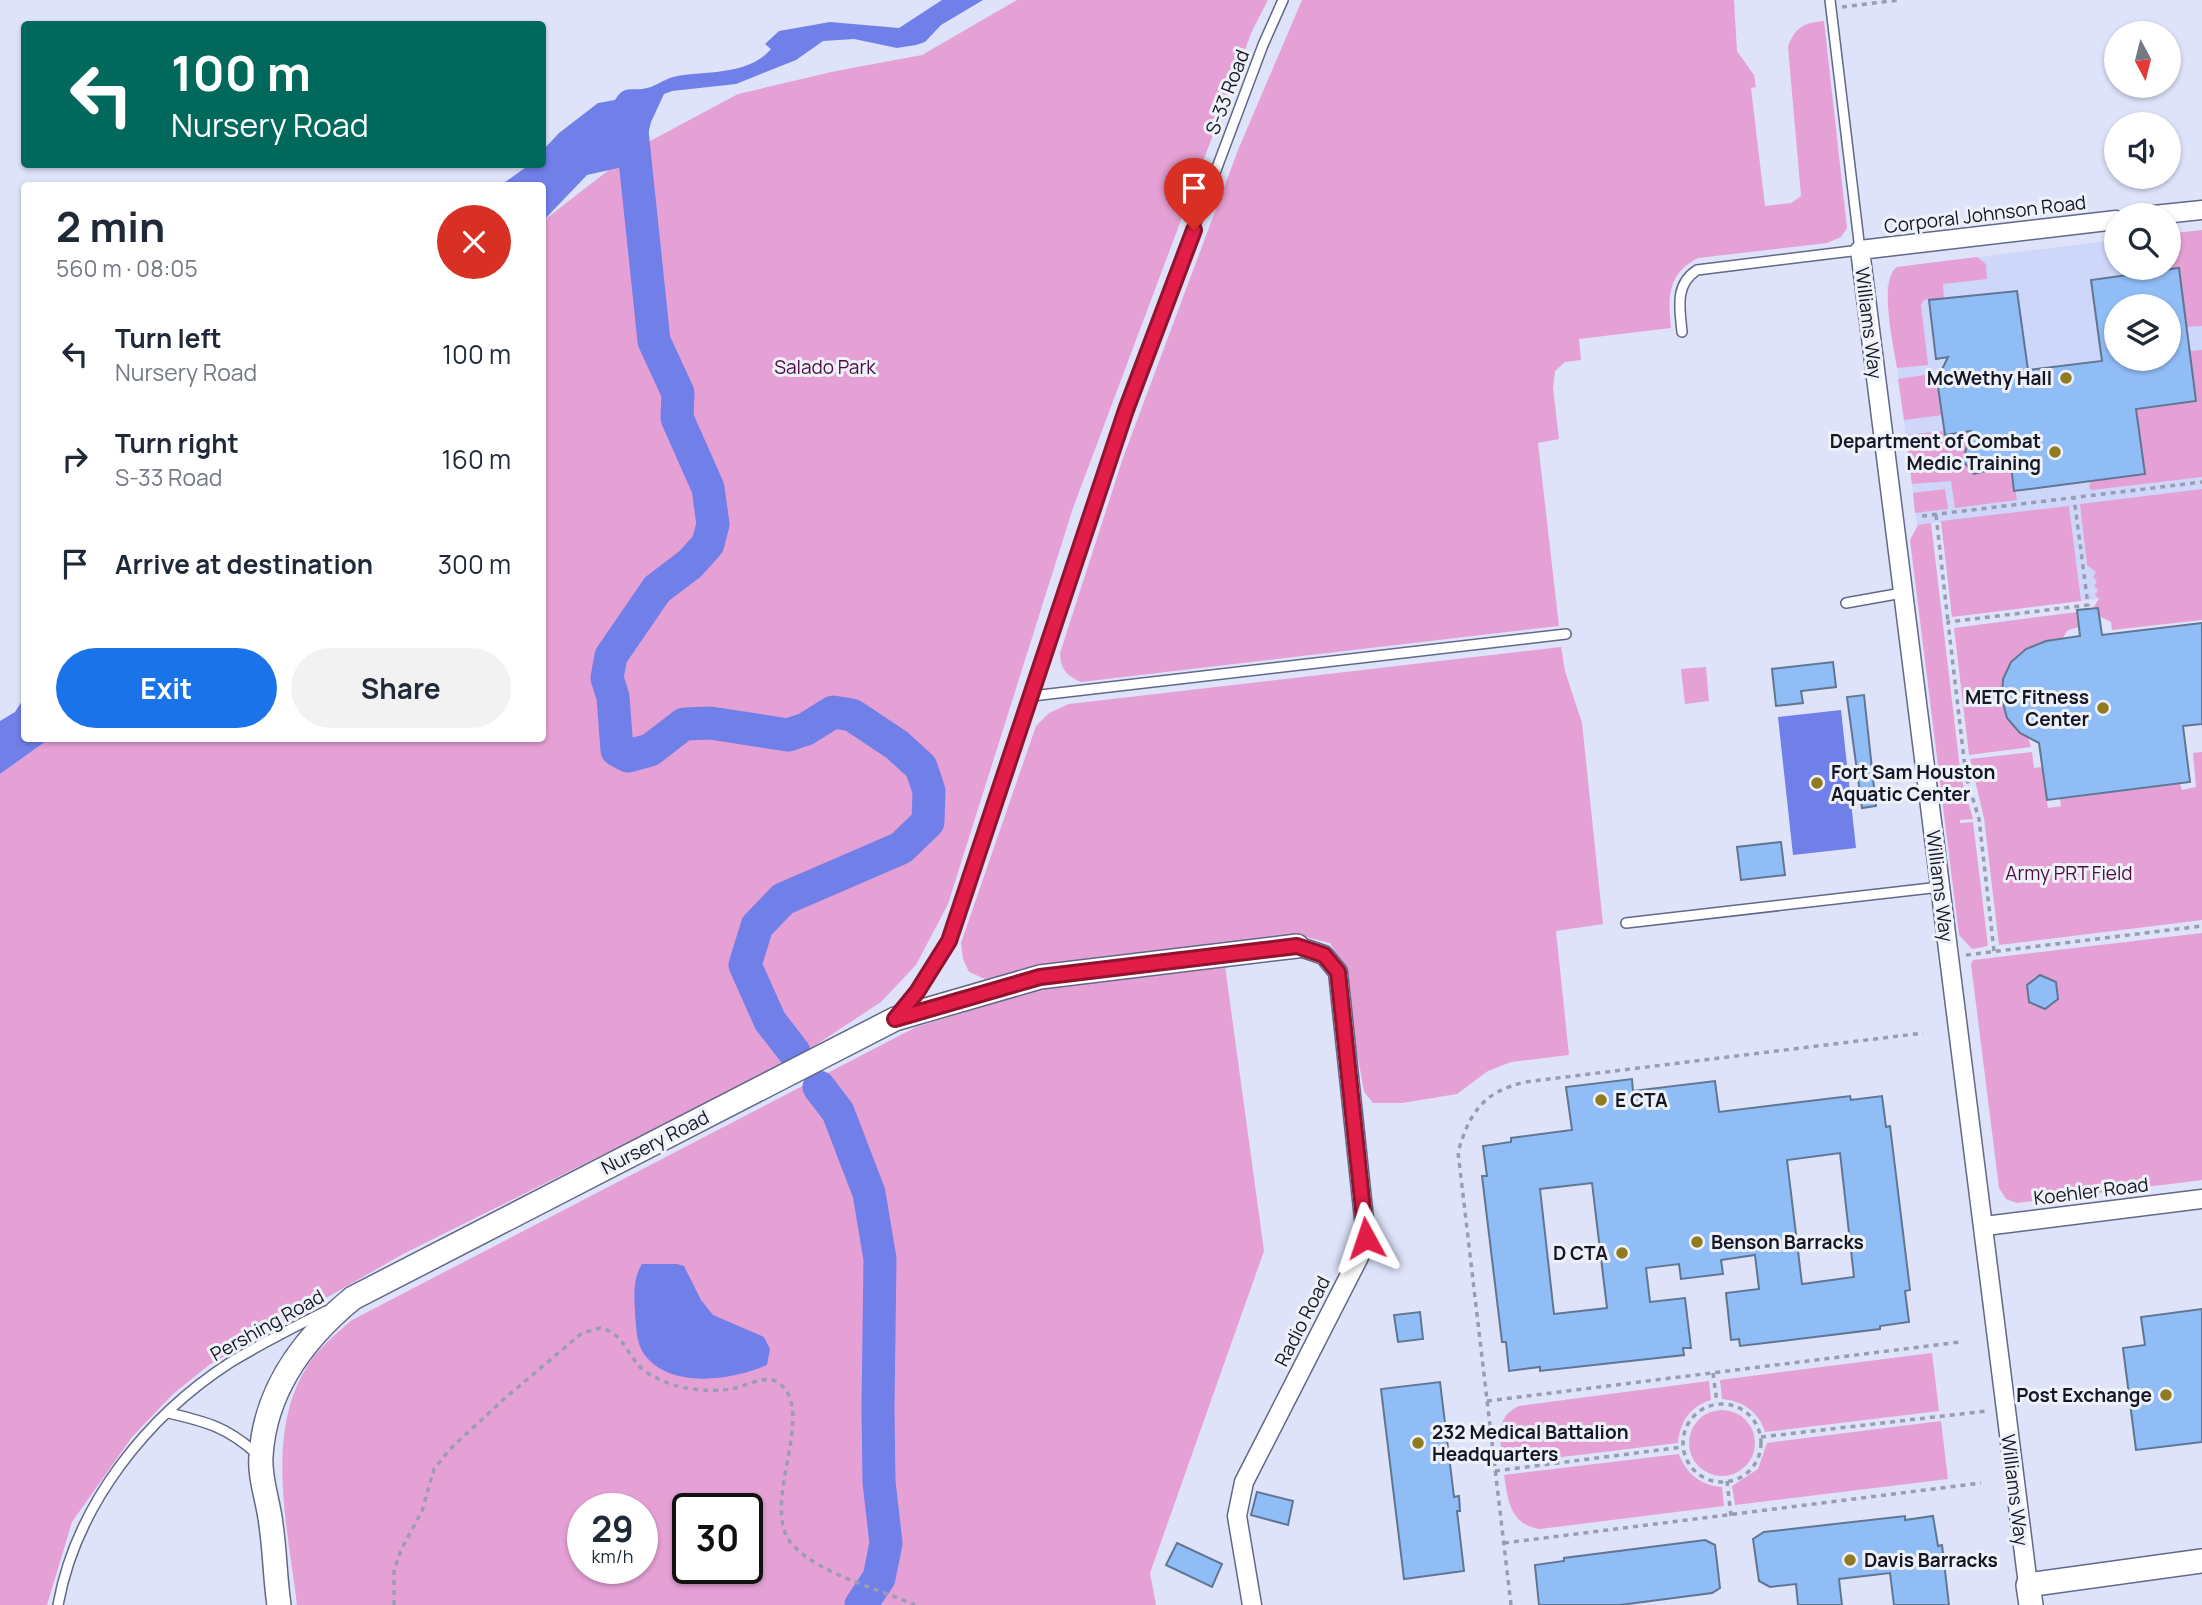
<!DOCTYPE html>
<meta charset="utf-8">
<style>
body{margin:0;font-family:Manrope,sans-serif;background:#f2f2f3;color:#1f2937;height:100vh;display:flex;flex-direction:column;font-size:26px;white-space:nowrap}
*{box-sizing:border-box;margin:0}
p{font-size:23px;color:#747a83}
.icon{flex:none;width:38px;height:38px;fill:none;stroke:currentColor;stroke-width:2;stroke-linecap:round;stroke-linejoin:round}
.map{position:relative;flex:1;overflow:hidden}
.details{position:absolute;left:21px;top:182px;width:525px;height:560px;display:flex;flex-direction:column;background:#fff;border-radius:7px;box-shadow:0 2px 5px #0004}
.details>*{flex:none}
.top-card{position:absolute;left:21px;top:21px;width:525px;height:147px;border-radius:7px;box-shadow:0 2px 5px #0004;background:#00695c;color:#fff;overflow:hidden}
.needle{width:46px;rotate:173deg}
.controls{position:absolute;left:2104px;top:21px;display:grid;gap:14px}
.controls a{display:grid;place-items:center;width:77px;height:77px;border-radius:50%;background:#fff;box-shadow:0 2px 5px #0004;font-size:35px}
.speed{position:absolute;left:567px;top:1493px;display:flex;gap:14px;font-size:35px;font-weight:700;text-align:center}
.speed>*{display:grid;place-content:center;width:91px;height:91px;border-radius:50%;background:#fff;box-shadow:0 2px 5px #0004;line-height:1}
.speed small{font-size:18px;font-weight:400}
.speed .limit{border:4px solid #111;border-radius:10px;background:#fff;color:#111}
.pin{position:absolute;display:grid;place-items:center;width:60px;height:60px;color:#fff;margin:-72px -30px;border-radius:50% 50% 50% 0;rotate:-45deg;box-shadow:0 0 7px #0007}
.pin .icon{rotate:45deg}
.me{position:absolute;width:77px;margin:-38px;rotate:355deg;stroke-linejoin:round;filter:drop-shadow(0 0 5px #0008)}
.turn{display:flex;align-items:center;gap:24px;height:147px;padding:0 35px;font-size:32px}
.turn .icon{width:91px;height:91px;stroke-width:2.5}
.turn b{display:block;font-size:49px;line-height:60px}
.round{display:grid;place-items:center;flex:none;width:74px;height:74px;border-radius:37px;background:#f2f2f3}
.summary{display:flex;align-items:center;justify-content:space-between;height:119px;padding:0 35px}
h1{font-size:42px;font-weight:700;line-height:52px}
.action{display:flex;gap:14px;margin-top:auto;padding:14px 35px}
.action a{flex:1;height:80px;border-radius:42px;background:#1a73e8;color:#fff;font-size:28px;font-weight:700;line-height:80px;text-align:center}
.action a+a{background:#f2f2f3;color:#1f2937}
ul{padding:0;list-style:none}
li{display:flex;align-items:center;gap:21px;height:105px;padding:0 35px}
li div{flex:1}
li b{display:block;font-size:26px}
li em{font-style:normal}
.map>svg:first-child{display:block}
</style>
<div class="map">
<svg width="2202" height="1605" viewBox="0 0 2202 1605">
<rect width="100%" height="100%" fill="#dee3fa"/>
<path fill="#ced6fa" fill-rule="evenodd" d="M2202 230V586L1952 617 1941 522 1917 525 1887 287 1892 271 1897 267 2116 240V268H2168V234ZM2116 306H2168V359H2116Z"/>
<g fill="#e5a1d5" fill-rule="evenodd">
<polygon points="1017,0 1268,0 1252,31 1073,508 948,904 916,965 881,1002 793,1060 403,1254 209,1365 173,1394 132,1437 72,1522 47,1605 0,1605 0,774 49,739 542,738 543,221 637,148 738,94 836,71 922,55"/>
<path d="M1302 0H1734L1737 51 1754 75 1756 87 1751 88 1765 206 1791 203 1801 196 1788 47C1794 28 1805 22 1824 21L1847 228 1841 237 1827 243 1698 258C1667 274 1668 297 1671 328L1579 339 1581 360 1565 362 1555 371 1553 388 1559 439 1538 443 1559 626 1081 682C1067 676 1060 669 1060 653L1123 458 1238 150Z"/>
<polygon points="2202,230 2202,326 2186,327 2168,270 2168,234"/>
<path d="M1977 257 1986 264 1987 279 1943 284 1944 298 1924 300 1921 305 1928 365 1897 368C1894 345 1878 281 1897 267Z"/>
<polygon points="2202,350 2202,477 2092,490 2089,488 2091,481 2145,474 2136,409 2196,401 2190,351"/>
<polygon points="1931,374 1934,375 1936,389 1939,389 1943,415 1904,420 1898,379"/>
<polygon points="2006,426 2017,500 1955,508 1951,481 1912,484 1906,435 1944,431 1946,434"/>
<polygon points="1945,489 1948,509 1915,513 1913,493"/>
<polygon points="2202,489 2202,620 2112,630 2111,622 2099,616 2098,608 2093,608 2099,599 2095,595 2098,590 2094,586 2097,581 2093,577 2096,572 2087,565 2080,504"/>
<polygon points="2069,506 2081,601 1952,617 1941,521"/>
<polygon points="1931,523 1961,777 1973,819 1960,820 1960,823 1973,822 1988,946 1972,949 1959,935 1910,540 1918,525"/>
<path d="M2077 612 2079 627 2068 630 2062 639C2051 642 2035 644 2025 650 1992 669 1996 719 2028 737L2031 747 1969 755 1954 628Z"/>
<polygon points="1561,647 1565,671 1582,723 1603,924 1556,931 1569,1055 1511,1062 1488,1071 1457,1094 1402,1103 1373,1103 1364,1092 1341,961 1330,943 1302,936 985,979 969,972 963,959 961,943 1036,726 1049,713 1069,704"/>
<polygon points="1706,667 1709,701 1685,704 1681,669"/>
<polygon points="2032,752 2034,768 2042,767 2048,808 2061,806 2060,799 2180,783 2182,790 2196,787 2193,753 2202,752 2202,920 1999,945 1984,818 1970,759"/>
<polygon points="2202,933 2202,1180 2017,1203 2006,1199 1999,1188 1971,964 1973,960"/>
<path d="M1225 966 1264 1251 1150 1573 1156 1605H297C288 1528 263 1431 310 1362 322 1345 337 1333 352 1320L916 1027 1046 988ZM583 1508H642V1568H583ZM688 1508H747V1568H688Z"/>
<path d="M1932 1353 1939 1411 1765 1432C1759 1412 1743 1401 1722 1399L1720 1380Z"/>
<path d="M1709 1381 1711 1400C1690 1406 1680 1422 1678 1443L1503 1464C1501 1441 1493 1418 1519 1406Z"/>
<circle cx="1722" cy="1443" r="33"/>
<polygon points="1941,1421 1948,1479 1735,1505 1732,1486 1758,1469 1767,1443"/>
<path d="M1679 1454C1685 1473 1702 1486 1722 1487L1724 1506 1540 1529C1510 1525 1508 1500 1504 1475Z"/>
</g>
<g fill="#717fe9">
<path d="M942 0H983L941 25 925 42 916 45 897 48 854 39 823 41 796 60 736 84 672 91 664 94 651 122 644 151 618 168 587 175 543 221 542 186 501 185 529 165 542 164 543 150 559 133 598 103 615 100C623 86 629 90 642 89 653 88 663 80 673 77 705 70 747 77 771 49L765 44 779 31 830 22 899 28Z"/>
<polygon points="24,698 24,738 49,739 0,774 0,721 15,712"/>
<polygon points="1841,710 1856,848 1793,855 1778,717"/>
<path d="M642 1264H677L684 1266 701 1300 713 1315 764 1337 770 1349 767 1365C733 1380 670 1390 644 1354 636 1343 636 1325 635 1312 634 1295 633 1278 642 1264Z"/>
</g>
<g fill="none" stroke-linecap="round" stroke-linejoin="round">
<g stroke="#717fe9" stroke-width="33">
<polyline points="630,112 654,341 678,393 677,418 708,488 713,524 708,544 690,564 657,589 611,656 607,678 613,697 617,750 628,756 650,750 684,724 710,723 788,735 806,729 833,712 852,715 897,745 921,767 929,791 928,822 901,848 783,899 757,926 745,965 770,1021 794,1052"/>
<polyline points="819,1087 838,1112 869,1193 880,1259 878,1408 879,1482 886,1543 879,1578 861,1605"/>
</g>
</g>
<g fill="#91bdf7" stroke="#607693" stroke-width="2" fill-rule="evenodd">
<path d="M2179 268 2196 401 2136 409 2145 474 2014 491 2011 465 1974 474 1963 461 1971 431 1945 435 1937 380 1948 357 1936 359 1929 300 2017 291 2028 370 2102 361 2091 280ZM2116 306H2168V359H2116Z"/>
<polygon points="2098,608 2102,635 2202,623 2202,724 2183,726 2190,782 2047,800 2039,743 2020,733 2007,718 2002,699 2003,679 2011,662 2026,649 2046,641 2080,636 2077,610"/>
<polygon points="1833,662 1836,687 1801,691 1803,703 1776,706 1772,669"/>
<polygon points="1864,695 1876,806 1862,808 1847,697"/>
<polygon points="1781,842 1785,875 1741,880 1737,847"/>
<polygon points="2040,975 2056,982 2058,999 2045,1009 2029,1002 2027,985"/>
<path d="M1632 1079 1633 1091 1715 1081 1719 1112 1850 1096 1851 1100 1882 1096 1886 1127 1890 1126 1910 1290 1905 1291 1909 1322 1880 1326V1329L1740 1346 1739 1339 1731 1340 1726 1293 1759 1289 1755 1255 1721 1260 1723 1274 1681 1279 1679 1264 1646 1268 1650 1302 1685 1298 1691 1348H1683L1684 1355 1540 1371V1367L1509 1371 1506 1342H1502L1482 1176H1487L1483 1146 1511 1142V1138L1572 1130 1566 1087ZM1840 1153 1854 1277 1802 1284 1787 1160ZM1592 1183 1607 1308 1554 1314 1540 1189Z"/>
<polygon points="2202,1309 2202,1442 2136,1450 2123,1348 2145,1345 2141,1317"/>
<polygon points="1420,1312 1423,1339 1398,1342 1394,1315"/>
<polygon points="1440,1382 1454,1497 1459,1496 1460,1511 1457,1511 1464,1571 1404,1579 1381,1389"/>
<polygon points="1257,1492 1293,1501 1288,1525 1251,1515"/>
<polygon points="1905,1516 1905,1520 1933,1516 1938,1546 1942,1545 1949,1605 1894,1605 1890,1573 1839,1579 1842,1605 1798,1605 1796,1584 1770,1587 1759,1581 1753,1539 1764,1532"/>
<polygon points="1705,1540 1715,1545 1720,1588 1712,1593 1620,1605 1539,1605 1535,1565 1564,1561 1564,1558"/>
<polygon points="1177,1543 1222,1564 1212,1587 1166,1565"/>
</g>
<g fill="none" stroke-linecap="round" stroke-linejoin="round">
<defs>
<g id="lane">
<path d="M1682 332C1680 309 1674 285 1697 270L1860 250 1830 0"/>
<polyline points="1846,603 1902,593"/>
<polyline points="1032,696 1566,634"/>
<polyline points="1626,923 1940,887"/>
<polyline points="902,1011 917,992 949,941 1126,410 1263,45 1283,0"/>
<path d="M169 1413C207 1422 227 1427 257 1454"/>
<path d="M58 1605C76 1505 147 1416 231 1362 262 1343 294 1327 326 1311"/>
</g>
<g id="street">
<polyline points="2154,215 2202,210"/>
<polyline points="1985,1226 2202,1199"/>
<polyline points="2028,1585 1860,250 2116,220"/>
<polyline points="1252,1605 1237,1516 1244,1482 1359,1257 1366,1238 1338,972 1324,955 1297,946"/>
</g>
<g id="secondary">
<path d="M279 1605C275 1578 275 1551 271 1525 269 1503 259 1478 261 1456 265 1390 304 1338 353 1298L895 1019 1040 977 1297 946"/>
<polyline points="2031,1605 2028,1585 2202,1561"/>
</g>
</defs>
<use href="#lane" stroke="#616888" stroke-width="12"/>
<use href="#street" stroke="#616888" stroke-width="21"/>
<use href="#secondary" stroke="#616888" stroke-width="26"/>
<g stroke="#9a9db1" stroke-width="3.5" stroke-dasharray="5 5" stroke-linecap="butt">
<polyline points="1842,7 1899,0"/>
<polyline points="1936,515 1948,622"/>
<polyline points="1922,516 2202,482"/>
<polyline points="1994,951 1979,819 1966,776 1948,622 2088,605 2074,498"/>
<polyline points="1966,955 2202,926"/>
<polyline points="1713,1373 1717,1403"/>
<polyline points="1487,1401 1960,1342"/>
<circle cx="1722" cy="1443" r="39"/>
<polyline points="1761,1437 1987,1411"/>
<polyline points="1495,1471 1683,1447"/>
<polyline points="1727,1481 1731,1516"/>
<polyline points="1504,1543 1981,1483"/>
<path d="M394 1605V1571L401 1550 422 1511 434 1469 450 1449 504 1399 582 1333 600 1328C622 1332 626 1352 640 1367 647 1374 658 1379 668 1383 687 1390 710 1392 731 1389 744 1387 765 1374 777 1382 820 1408 758 1506 792 1544 818 1574 880 1589 915 1605"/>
<path d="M1511 1605 1458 1152C1470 1112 1483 1092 1525 1082L1923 1033"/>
</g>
<use href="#lane" stroke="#fff" stroke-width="9"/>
<use href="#street" stroke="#fff" stroke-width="18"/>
<use href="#secondary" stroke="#fff" stroke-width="23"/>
</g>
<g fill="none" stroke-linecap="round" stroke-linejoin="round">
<defs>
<polyline id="route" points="1194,230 1126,410 949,941 917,992 895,1019 1040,977 1297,946 1324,955 1338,972 1366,1238"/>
</defs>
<use href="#route" stroke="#92132f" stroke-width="18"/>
<use href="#route" stroke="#e11d48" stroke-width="12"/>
</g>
<g fill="#907b21" stroke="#eff1f9" stroke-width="2.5">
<circle cx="2066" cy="378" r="7"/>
<circle cx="2055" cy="452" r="7"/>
<circle cx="2103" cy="708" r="7"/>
<circle cx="1817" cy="783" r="7"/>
<circle cx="1601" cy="1100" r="7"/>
<circle cx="1697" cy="1242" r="7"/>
<circle cx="1622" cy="1253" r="7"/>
<circle cx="2166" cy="1395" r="7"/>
<circle cx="1418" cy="1443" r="7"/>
<circle cx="1850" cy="1560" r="7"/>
</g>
<g text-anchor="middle" stroke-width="6" stroke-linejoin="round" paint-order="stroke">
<g font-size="19" fill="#151724" stroke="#eff1f9">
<text transform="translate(1227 92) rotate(-69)" y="7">S-33 Road</text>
<text transform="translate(1985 214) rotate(-7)" y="7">Corporal Johnson Road</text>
<text transform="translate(1869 323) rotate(83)" y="7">Williams Way</text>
<text transform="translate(1940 886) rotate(83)" y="7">Williams Way</text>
<text transform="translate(655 1142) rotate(-27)" y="7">Nursery Road</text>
<text transform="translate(2091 1191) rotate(-7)" y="7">Koehler Road</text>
<text transform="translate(1302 1321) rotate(-63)" y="7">Radio Road</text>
<text transform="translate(267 1325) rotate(-29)" y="7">Pershing Road</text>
<text transform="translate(2015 1490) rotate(83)" y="7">Williams Way</text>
</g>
<g font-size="19" fill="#4d0d43" stroke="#eff1f9">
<text x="825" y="374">Salado Park</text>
<text x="2069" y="880">Army PRT Field</text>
</g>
<g font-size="19" font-weight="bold" fill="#151724" stroke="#eff1f9" text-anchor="end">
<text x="2052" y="385">McWethy Hall</text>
<text x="2041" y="448">Department of Combat<tspan x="2041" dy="22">Medic Training</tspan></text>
<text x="2089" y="704">METC Fitness<tspan x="2089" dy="22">Center</tspan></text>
<text x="1831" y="779" text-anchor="start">Fort Sam Houston<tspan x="1831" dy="22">Aquatic Center</tspan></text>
<text x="1615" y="1107" text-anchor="start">E CTA</text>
<text x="1711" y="1249" text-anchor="start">Benson Barracks</text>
<text x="1608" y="1260">D CTA</text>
<text x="2152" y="1402">Post Exchange</text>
<text x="1432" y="1439" text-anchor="start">232 Medical Battalion<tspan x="1432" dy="22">Headquarters</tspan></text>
<text x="1864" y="1567" text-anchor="start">Davis Barracks</text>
</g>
</g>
</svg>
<div class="controls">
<a><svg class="needle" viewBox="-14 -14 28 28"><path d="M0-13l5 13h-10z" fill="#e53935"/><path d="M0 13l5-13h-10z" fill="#747a83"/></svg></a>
<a><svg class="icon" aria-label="sound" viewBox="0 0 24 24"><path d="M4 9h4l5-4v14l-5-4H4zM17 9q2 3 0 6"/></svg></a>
<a><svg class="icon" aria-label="search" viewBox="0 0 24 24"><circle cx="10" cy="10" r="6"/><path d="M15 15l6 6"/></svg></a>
<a><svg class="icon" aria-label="layers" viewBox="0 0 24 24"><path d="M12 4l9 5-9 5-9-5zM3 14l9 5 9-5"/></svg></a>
</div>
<div class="speed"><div>29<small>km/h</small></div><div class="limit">30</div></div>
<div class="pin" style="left:1194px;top:230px;background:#d93025"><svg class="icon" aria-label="arrive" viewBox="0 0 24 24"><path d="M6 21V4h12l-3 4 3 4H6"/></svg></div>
<svg class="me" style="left:1366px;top:1238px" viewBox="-20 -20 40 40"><path d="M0-17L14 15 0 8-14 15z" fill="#e11d48" stroke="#fff" stroke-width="4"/></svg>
<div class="top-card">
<div class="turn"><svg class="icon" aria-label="left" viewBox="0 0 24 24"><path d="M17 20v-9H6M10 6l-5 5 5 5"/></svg><div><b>100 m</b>Nursery Road</div></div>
</div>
<section class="details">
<div class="summary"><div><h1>2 min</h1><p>560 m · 08:05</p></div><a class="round" style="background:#d93025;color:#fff"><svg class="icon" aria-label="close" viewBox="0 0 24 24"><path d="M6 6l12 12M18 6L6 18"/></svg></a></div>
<ul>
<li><svg class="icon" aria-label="left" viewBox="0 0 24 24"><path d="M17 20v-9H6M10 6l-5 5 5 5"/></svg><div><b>Turn left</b><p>Nursery Road</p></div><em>100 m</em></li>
<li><svg class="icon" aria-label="right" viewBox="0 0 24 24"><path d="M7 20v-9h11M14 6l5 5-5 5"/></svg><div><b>Turn right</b><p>S-33 Road</p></div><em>160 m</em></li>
<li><svg class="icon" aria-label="arrive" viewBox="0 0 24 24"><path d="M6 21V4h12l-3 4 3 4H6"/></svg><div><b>Arrive at destination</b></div><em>300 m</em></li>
</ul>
<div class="action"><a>Exit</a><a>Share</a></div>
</section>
</div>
